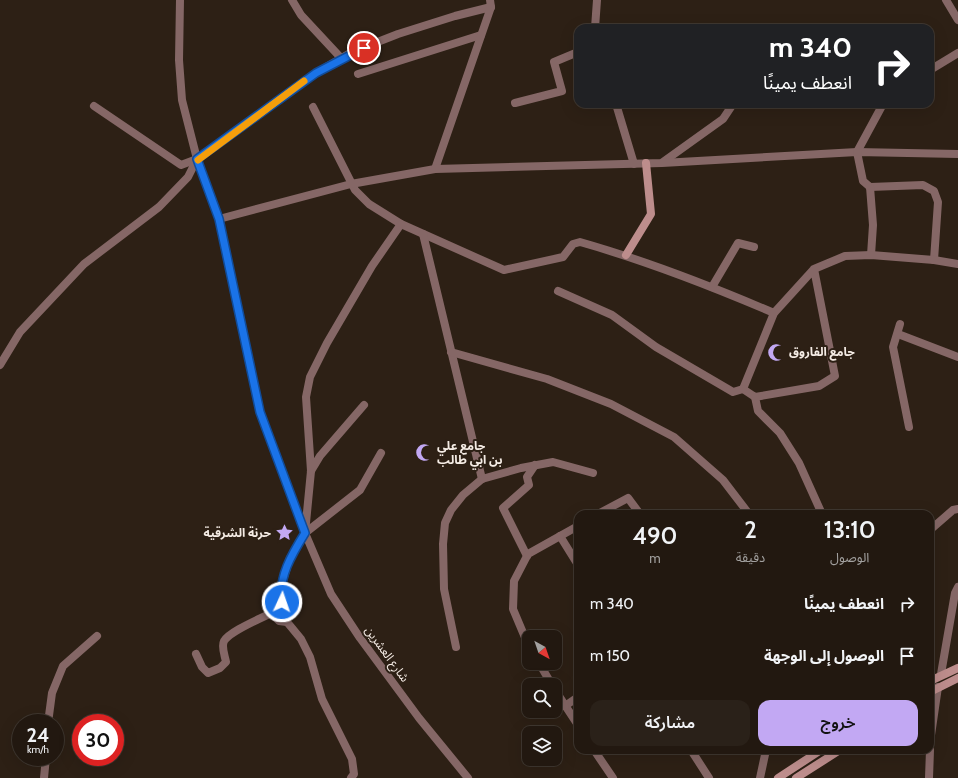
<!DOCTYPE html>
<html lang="ar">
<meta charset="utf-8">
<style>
body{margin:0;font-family:Cabin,"Noto Sans Arabic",sans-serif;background:#2a2119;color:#f1f3f6;direction:rtl;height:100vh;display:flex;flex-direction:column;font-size:15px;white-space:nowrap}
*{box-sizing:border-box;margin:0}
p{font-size:13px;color:#a2a09f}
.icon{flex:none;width:22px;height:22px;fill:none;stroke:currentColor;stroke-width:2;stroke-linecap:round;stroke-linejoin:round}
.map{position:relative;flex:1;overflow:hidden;direction:ltr}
.panel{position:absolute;left:574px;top:510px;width:360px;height:244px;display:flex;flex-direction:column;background:#221810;border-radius:12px;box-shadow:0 4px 16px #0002,0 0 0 1px #3f3730;direction:rtl}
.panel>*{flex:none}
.banner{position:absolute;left:574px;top:24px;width:360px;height:84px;border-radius:12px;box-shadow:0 4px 16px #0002,0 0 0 1px #3f3730;direction:rtl;background:#202124;color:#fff;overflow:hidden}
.needle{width:26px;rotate:140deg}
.fabs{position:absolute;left:522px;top:630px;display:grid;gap:8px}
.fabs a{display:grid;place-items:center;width:40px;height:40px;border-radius:8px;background:#221810;box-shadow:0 4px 16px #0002,0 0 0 1px #3f3730;font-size:20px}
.speed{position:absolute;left:12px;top:714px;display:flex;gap:8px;font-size:20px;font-weight:700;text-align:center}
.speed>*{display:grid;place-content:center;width:52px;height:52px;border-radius:50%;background:#221810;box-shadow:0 4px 16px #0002,0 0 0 1px #3f3730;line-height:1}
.speed small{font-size:10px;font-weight:400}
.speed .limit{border:6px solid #d22;background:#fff;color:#111}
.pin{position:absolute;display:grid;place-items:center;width:34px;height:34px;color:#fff;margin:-17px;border:2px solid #fff;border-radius:50%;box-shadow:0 1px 4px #0007}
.me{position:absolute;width:44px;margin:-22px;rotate:3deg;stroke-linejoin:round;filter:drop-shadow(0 0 3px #0008)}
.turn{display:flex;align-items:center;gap:14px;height:84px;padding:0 16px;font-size:18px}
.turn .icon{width:52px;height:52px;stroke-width:2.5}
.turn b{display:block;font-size:28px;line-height:34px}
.eta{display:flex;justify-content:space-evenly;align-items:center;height:68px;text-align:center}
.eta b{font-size:24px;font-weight:600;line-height:28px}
.action{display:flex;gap:8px;margin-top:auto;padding:8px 16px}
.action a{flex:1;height:46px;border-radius:12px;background:#c2a8f3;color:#111;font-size:16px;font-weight:600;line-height:46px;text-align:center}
.action a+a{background:#2a2119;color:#f1f3f6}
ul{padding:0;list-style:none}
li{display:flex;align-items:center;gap:12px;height:52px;padding:0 16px}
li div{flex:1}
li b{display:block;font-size:15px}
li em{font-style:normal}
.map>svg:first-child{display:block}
</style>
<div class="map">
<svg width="958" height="778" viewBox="0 0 958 778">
<rect width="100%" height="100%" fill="#2d2015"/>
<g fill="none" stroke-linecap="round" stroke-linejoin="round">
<g stroke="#856766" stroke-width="8">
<polyline points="180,0 179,60 182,100 197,159 219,219 260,412 305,533 290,558 280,590 282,602 287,622 301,639 310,657 322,699 352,759 354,774 351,778"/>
<polyline points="292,0 301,15 341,58"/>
<polyline points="946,0 958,20"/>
<polyline points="595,28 597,0"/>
<polyline points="704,28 731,28"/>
<polyline points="930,70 958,53"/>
<polyline points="358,74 481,35"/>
<polyline points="515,103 562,91 554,62 578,52"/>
<polyline points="616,104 634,164"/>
<polyline points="94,106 181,165 197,159 316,73 352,52 398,34 455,16 491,7"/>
<path d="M313 107 355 190 369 204 401 224 504 270 563 257 573 244 580 242C647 261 711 286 774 313"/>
<polyline points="663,162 723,119 733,104"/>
<polyline points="435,169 491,7 490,0"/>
<polyline points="870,187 923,185 934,191 938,202 934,260"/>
<polyline points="219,219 351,184 435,169 662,163 857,152 958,154"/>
<polyline points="401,224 372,266 327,343 310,377 306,397 311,471 305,533 331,594 360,638 419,718 468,778"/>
<polyline points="423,234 482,479"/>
<polyline points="871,255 873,225 870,187 863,181 857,152 883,104"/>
<polyline points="814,269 835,376 819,386 755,397 743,389 774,313 814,269 845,256 871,255 934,260 958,264"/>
<polyline points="712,287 738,243 754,247"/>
<polyline points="558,291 612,315 656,347 733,392 743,389"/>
<polyline points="900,324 893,347 909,427"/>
<polyline points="898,334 958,357"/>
<polyline points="451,352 547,379 611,404 674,437 723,480 749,514"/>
<polyline points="0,365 20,332 84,264 159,207 188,177 197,159"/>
<polyline points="755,397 758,411 780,433 799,463 822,514"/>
<polyline points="311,471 320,456 364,405"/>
<polyline points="598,514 628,498 640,514"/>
<polyline points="930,530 953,510 958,509"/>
<polyline points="305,533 360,490 381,453"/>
<polyline points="560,536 578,565"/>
<polyline points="527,556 503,508 529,485 527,477 535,465"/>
<polyline points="456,647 444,589 443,544 445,523 451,510 463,495 482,479 521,468 553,462 593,473"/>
<polyline points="529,647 513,609 514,581 528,554 578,526"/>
<path d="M196 654 202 667 208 673 220 668 226 662C225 656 221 647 224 641 230 631 260 619 271 613L279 621 287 622"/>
<polyline points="539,663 552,685"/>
<polyline points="941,674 955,593 958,587"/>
<polyline points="555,690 578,725"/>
<polyline points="565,706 578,697"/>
<polyline points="48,723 52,693 63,666 97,636"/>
<polyline points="930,742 938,687"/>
<polyline points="594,750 613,778"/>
<polyline points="691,750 709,778"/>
<polyline points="44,778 46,757"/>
<polyline points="760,778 766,750"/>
<polyline points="929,778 930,750"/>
</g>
<g stroke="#bd8d8c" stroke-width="8">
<polyline points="626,255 651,214 646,163"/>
<polyline points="930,681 958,668"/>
<polyline points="930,692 958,678"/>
<polyline points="778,778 821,750"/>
<polyline points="796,778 840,750"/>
</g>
</g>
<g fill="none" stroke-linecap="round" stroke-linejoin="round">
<defs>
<path id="route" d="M282 602C278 577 292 554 305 533L260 412 219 219 197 159 316 73 364 48"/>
</defs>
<use href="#route" stroke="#114b97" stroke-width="10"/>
<use href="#route" stroke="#1a73e8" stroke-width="7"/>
<polyline stroke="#f59e0b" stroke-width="7" points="198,160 304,81"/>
</g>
<defs>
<symbol id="mosque-bare" viewBox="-9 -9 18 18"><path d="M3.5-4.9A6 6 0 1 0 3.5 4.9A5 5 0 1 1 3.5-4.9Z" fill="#c2a8f3" stroke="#2d2015" stroke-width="2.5" paint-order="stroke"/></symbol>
<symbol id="sight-bare" viewBox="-9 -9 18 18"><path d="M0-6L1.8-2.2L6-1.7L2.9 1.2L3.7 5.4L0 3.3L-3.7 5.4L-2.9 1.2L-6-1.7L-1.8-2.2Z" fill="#c2a8f3" stroke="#2d2015" stroke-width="2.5" paint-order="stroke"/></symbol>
</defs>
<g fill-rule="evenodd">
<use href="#mosque-bare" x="764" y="340" width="25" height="25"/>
<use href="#mosque-bare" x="412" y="440" width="25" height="25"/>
<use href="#sight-bare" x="272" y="520" width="25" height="25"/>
</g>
<g text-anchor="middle" stroke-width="4" stroke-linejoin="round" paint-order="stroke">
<g font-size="12" font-weight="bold" fill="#f5ece5" stroke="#2d2015" text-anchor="start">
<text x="789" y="356">جامع الفاروق</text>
<text x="437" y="450">جامع علي<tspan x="437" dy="14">بن ابي طالب</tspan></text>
<text x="271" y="537" text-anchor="end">حرنة الشرقية</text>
</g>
<g font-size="12" fill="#f5ece5" stroke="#2d2015">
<text transform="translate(387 654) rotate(54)" y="4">شارع العشرين</text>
</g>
</g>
</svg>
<div class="fabs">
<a><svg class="needle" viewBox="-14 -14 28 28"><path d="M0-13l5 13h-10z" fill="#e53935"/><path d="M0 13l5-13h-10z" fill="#a2a09f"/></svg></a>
<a><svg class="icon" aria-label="search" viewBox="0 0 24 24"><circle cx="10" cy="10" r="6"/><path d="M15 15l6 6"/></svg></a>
<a><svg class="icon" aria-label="layers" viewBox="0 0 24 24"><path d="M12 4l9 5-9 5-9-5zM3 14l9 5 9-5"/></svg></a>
</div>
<div class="speed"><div>24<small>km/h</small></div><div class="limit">30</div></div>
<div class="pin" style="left:364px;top:48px;background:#d93025"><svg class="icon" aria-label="arrive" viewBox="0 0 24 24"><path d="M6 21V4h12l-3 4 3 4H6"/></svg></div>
<svg class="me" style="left:282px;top:602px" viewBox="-20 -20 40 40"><circle r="17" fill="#1a73e8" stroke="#fff" stroke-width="3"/><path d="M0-11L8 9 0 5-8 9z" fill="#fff"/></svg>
<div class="banner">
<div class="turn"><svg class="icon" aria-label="right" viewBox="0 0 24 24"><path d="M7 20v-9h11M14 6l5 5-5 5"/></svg><div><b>340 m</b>انعطف يمينًا</div></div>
</div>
<section class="panel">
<div class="eta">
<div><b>13:10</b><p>الوصول</p></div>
<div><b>2</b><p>دقيقة</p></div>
<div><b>490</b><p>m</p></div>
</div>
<ul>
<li><svg class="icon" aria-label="right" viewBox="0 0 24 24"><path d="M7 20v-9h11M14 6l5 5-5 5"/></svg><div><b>انعطف يمينًا</b></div><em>340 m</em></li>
<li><svg class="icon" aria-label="arrive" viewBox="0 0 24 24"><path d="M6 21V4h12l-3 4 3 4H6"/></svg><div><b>الوصول إلى الوجهة</b></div><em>150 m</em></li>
</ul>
<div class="action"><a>خروج</a><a>مشاركة</a></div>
</section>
</div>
